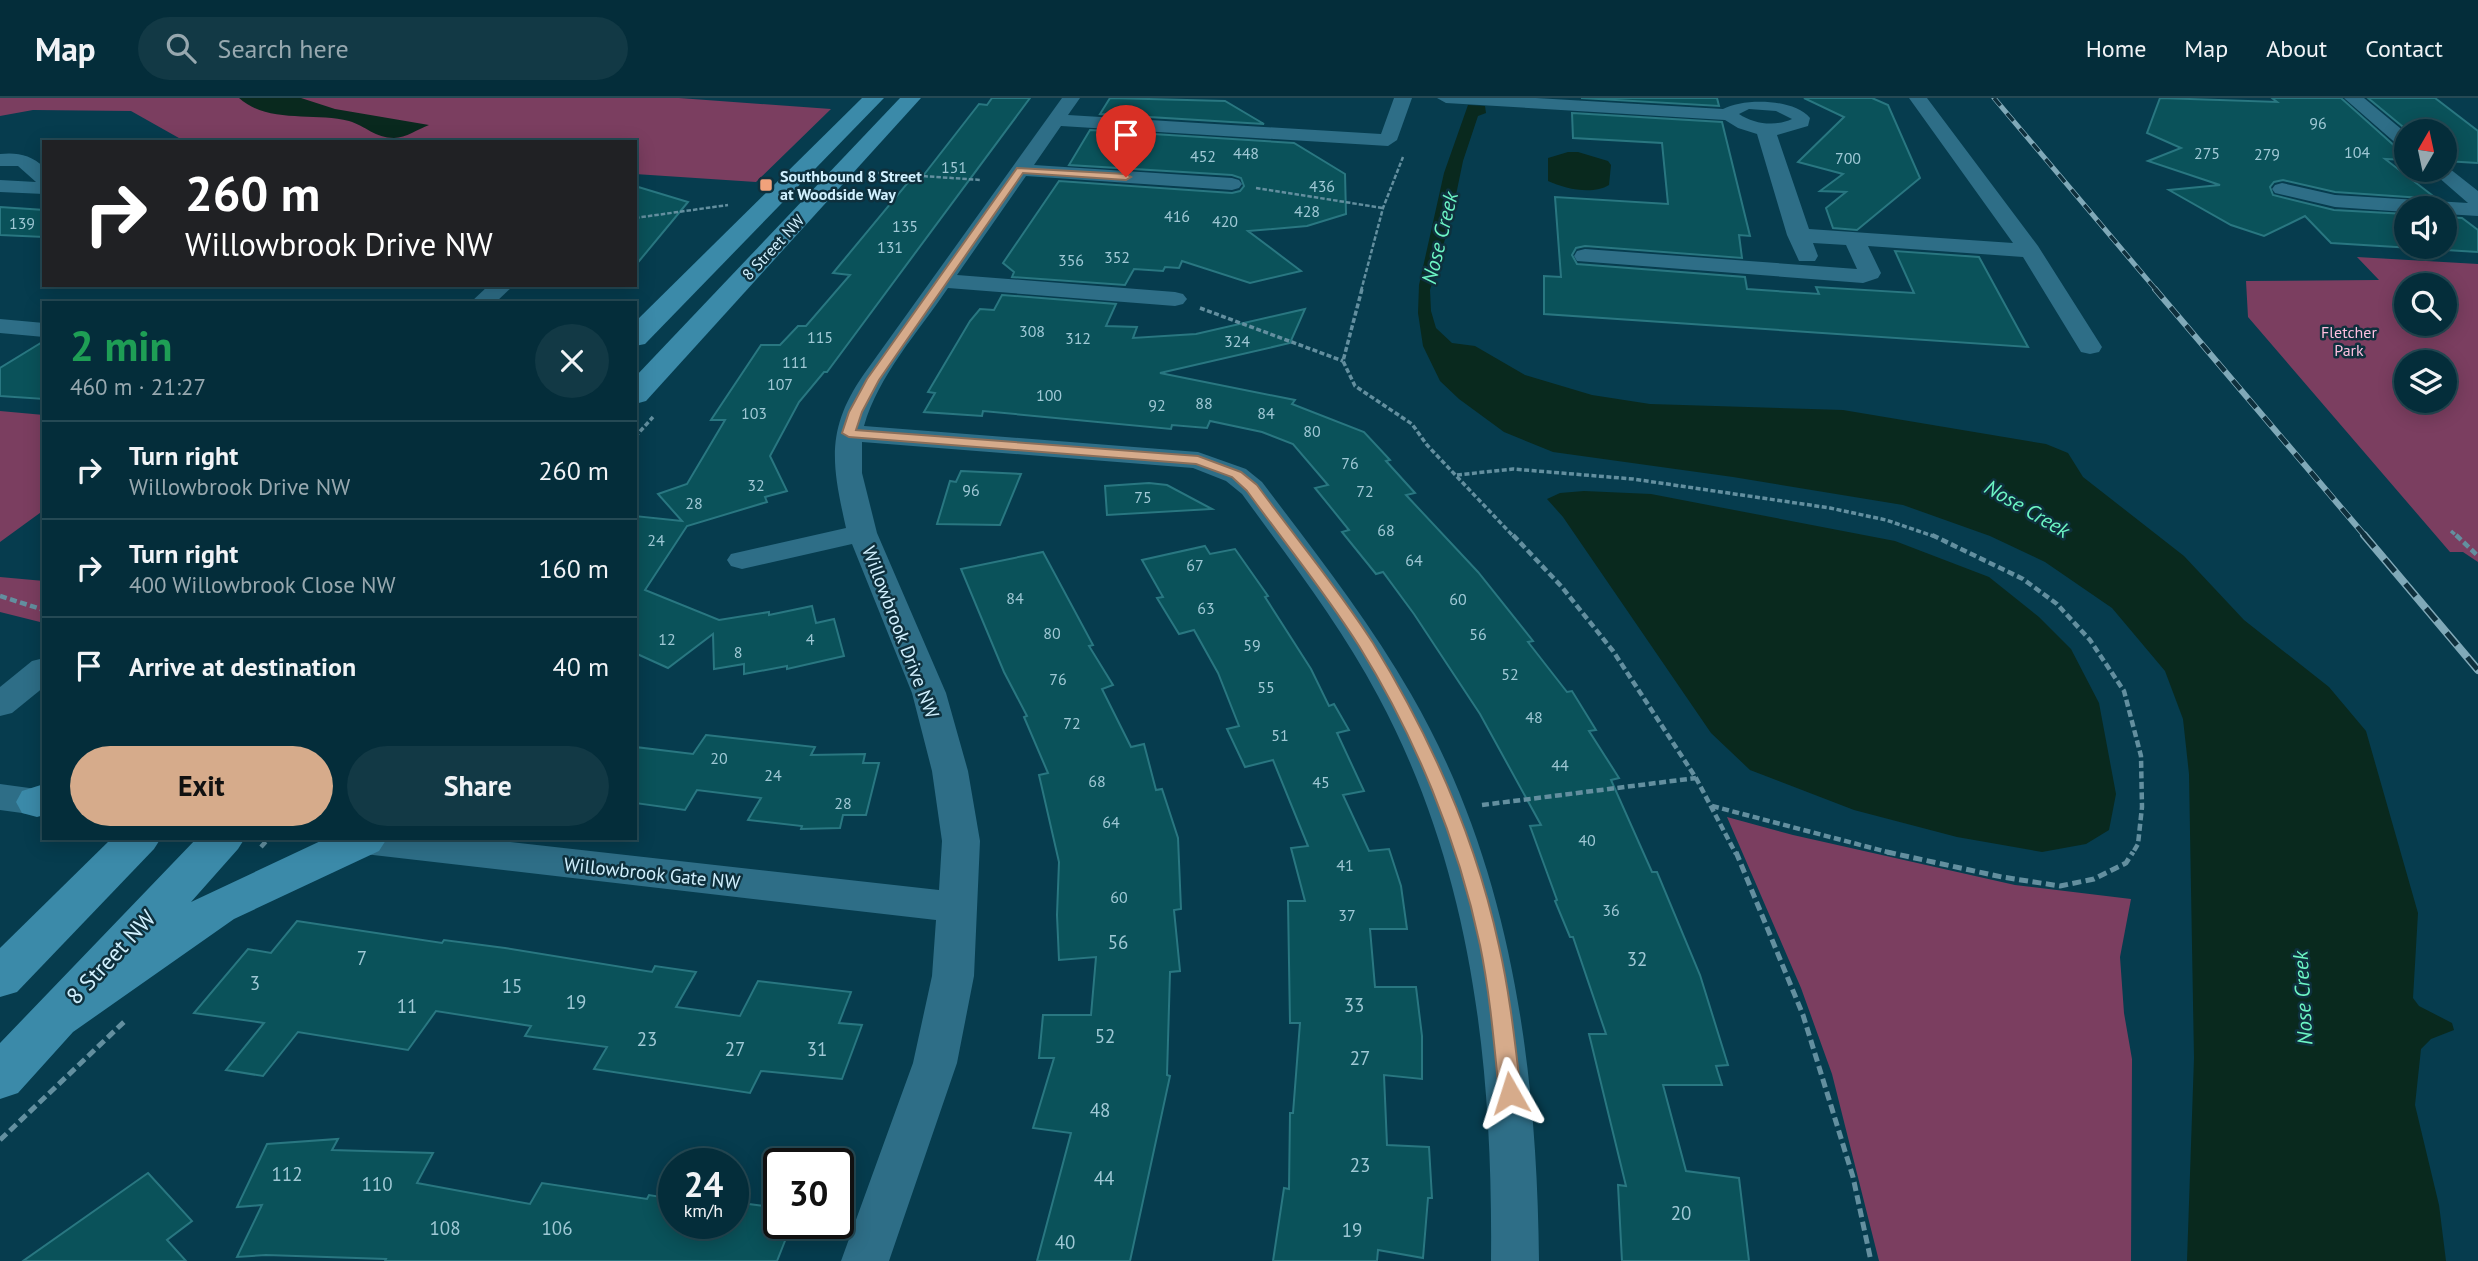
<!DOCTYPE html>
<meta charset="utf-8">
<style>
body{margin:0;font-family:"PT Sans",sans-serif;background:#123945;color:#f1f3f6;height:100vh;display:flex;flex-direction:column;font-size:26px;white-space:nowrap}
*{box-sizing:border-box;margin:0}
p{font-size:23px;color:#97a8af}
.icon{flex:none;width:38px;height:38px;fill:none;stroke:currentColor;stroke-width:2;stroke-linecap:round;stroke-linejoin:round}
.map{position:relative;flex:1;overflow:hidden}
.details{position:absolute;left:42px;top:203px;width:595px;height:539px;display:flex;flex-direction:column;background:#042d3a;border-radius:0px;box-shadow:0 4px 18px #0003,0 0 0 2px #254954}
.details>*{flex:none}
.banner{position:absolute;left:42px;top:42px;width:595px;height:147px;border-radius:0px;box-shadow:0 4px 18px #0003,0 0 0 2px #254954;background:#202124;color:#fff;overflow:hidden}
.needle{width:46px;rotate:9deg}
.tools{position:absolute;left:2394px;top:21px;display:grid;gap:14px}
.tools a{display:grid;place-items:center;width:63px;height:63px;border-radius:50%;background:#042d3a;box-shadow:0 4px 18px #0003,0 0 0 2px #254954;font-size:35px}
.speed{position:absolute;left:658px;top:1050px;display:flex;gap:14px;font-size:35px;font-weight:700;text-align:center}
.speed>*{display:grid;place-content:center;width:91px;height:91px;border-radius:50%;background:#042d3a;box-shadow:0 4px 18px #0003,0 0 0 2px #254954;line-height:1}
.speed small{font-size:18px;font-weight:400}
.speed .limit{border:4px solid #111;border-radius:10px;background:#fff;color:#111}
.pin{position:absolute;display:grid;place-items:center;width:60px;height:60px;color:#fff;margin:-72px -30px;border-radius:50% 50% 50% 0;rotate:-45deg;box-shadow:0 0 7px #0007}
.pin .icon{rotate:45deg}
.me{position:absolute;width:77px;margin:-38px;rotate:354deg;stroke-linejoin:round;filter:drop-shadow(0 0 5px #0008)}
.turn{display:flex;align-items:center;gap:24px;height:147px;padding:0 28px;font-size:32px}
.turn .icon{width:91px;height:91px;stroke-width:2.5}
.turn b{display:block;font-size:49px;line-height:60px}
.round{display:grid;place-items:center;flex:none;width:74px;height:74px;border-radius:37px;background:#123945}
.head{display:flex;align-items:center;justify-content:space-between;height:119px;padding:0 28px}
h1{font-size:42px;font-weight:700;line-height:52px;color:#1e9e55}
.cta{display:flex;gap:14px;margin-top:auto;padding:14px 28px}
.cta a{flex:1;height:80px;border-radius:42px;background:#d6ab8b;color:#111;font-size:28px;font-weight:700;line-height:80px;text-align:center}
.cta a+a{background:#123945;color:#f1f3f6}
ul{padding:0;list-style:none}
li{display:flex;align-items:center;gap:21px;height:98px;padding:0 28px;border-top:2px solid #254954}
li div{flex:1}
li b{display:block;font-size:26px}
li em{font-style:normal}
header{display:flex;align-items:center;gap:42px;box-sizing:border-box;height:98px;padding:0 35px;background:#042d3a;border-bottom:2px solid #254954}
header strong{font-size:33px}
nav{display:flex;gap:38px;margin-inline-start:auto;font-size:24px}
.search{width:490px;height:63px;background:#123945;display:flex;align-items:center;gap:18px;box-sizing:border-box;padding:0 24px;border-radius:38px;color:#97a8af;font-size:26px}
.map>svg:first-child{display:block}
</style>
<header>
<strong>Map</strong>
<div class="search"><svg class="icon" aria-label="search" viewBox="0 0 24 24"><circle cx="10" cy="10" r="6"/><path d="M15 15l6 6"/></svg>Search here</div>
<nav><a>Home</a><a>Map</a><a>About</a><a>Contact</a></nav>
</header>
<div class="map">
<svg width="2478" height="1163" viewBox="0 0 2478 1163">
<rect width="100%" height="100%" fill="#063c4e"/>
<g fill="#7b3e60" fill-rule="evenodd">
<polygon points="0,0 679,0 831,11 756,84 635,76 635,44 186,44 131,13 33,12 0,18"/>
<path d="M2357 159 2478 166V464L2463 454H2450L2248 219 2246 183 2379 182ZM2445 187V226H2406V187ZM2445 264V303H2406V264Z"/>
<polygon points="0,313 44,317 44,412 0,444"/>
<polygon points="0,479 44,483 44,525 0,514"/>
<polygon points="1727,719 1793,737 2015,787 2131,801 2120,859 2124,915 2132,961 2131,1163 1879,1163 1832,976 1801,890"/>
</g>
<g fill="#09291e">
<path d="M239 0H301L335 11 429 27C418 31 406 40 394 40 375 40 366 28 349 23 314 14 268 26 239 0Z"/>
<polygon points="1468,7 1485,8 1486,15 1478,18 1463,63 1451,121 1430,192 1431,213 1436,230 1452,245 1475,248 1525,277 1592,297 1650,306 1843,312 2046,346 2068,355 2083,379 2184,458 2244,522 2329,589 2366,633 2418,815 2413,900 2419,908 2452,925 2454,932 2431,941 2421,951 2415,1007 2439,1107 2446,1163 2187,1163 2194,960 2189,676 2183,621 2165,573 2112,510 2045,464 1990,438 1903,407 1733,379 1553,354 1504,334 1459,301 1440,283 1423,248 1418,215 1419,187 1444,75"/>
<path d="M1568 54H1578L1608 63 1611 67 1609 87C1593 97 1565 91 1548 83V60Z"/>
<polygon points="1584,393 1651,396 1895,443 1989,479 2039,519 2071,551 2099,605 2116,696 2109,732 2086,746 2042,754 1957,739 1854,712 1750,672 1711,635 1563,419 1547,401 1560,395"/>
</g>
<g fill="#0a525a" stroke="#297781" stroke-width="2">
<polygon points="992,0 1030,0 827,274 824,274 799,304 770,358 787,393 765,399 767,404 687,428 645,492 719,522 769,514 769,517 812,508 816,525 834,521 844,558 787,571 787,568 744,576 744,566 714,571 713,536 668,570 635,555 635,418 682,423 658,396 687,386 725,322 711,322 761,247 780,247 798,228 806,228 850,177 833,175 910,82 919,83 979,6 987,7"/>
<polygon points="1110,0 1225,3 1264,26 1100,16"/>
<polygon points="1581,0 1717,0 1719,8"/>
<polygon points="1804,0 1872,0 1888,7 1920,80 1857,132 1833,130 1826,110 1846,94 1820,93 1843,76 1798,64 1844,19"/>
<polygon points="2160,0 2277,4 2272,0 2341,0 2397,50 2406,52 2406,62 2385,61 2437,101 2335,94 2283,82 2274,84 2270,89 2273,97 2334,112 2406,116 2406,149 2445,149 2445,119 2462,120 2478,132 2478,154 2331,145 2305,118 2264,138 2231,127 2169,92 2220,87 2148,63 2181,50 2147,35"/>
<polygon points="2368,0 2435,0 2478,33 2478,65 2445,63 2445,33 2408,33"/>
<polygon points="1572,15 1722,24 1750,138 1739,137 1742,160 1585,148 1576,150 1572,157 1577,166 1745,179 1747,191 1819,196 1816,189 1914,195 1895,153 1979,159 2028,249 1544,216 1544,178 1561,179 1555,99 1668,106 1662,45 1573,40"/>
<polygon points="1090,32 1294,45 1345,76 1346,116 1307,128 1248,133 1301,173 1250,185 1182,163 1179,170 1165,169 1163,173 1134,171 1125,187 1012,179 1014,174 1003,165 1059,83 1232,95 1240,93 1244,88 1241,80 1232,77 1069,67"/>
<polygon points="635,88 688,104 635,168"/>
<polygon points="0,109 44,112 44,139 0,137"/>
<polygon points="1002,197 1116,206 1106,228 1137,229 1133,240 1196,236 1305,211 1290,245 1160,275 1295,302 1292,306 1364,334 1390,362 1386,363 1415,395 1406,397 1478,474 1533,543 1528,544 1567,594 1572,593 1596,632 1589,633 1619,680 1611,682 1652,774 1657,774 1700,877 1728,967 1716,968 1722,987 1663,987 1686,1073 1739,1080 1749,1163 1622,1163 1618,1087 1626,1088 1589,936 1606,936 1573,839 1570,839 1555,803 1557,802 1530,728 1541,727 1480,616 1414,516 1383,474 1376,476 1342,434 1349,432 1315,390 1328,387 1293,346 1262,334 1210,323 1207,330 1172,327 1171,331 983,313 982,318 924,314 935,295 928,294 970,223 980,211 994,212"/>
<polygon points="44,243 44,301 0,298 0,270"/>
<polygon points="961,373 1021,376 1000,427 937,426 950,383 956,384"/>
<polygon points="1149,385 1167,387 1212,411 1107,417 1105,388"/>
<polygon points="1205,448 1210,456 1235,451 1268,498 1265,499 1311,571 1329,608 1334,606 1349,632 1337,635 1364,693 1343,697 1369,753 1389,751 1401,788 1407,831 1370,831 1375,889 1416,889 1422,938 1422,981 1384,977 1387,1047 1429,1049 1432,1100 1428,1100 1423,1160 1378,1152 1377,1163 1273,1163 1284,1090 1289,1091 1290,1015 1293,1015 1300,925 1290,925 1288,803 1305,803 1291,750 1308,748 1273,662 1245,669 1227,631 1239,628 1218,575 1194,532 1179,536 1157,500 1163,499 1142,462"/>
<polygon points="1043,454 1093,547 1089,548 1113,587 1102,591 1131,649 1144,646 1156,692 1162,691 1178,740 1181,811 1174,812 1180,873 1170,874 1167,977 1170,978 1130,1163 1037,1163 1071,1035 1033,1030 1054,960 1039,960 1043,917 1091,917 1096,859 1059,862 1057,817 1059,764 1039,677 1048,675 1024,619 1027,618 1004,574 961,471"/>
<polygon points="706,637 815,649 811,657 865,656 863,665 879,665 866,717 843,717 840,730 801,731 802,728 748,722 761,700 697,692 685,712 635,705 635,649 693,656"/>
<polygon points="297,823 442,845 444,842 505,850 652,874 655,868 696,874 676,909 740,918 758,883 851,894 839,925 862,927 842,981 761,973 750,995 594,971 607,949 525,938 531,928 436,913 408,952 298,934 263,978 226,972 264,925 194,915 248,851 271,855"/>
<polygon points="338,1041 332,1052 433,1055 417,1085 530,1106 542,1085 647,1101 649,1097 674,1101 674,1125 733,1125 733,1104 779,1110 779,1125 792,1125 777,1163 385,1163 386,1161 266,1157 237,1159 262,1107 237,1109 267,1046"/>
<polygon points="148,1075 192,1123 167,1142 186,1163 23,1163"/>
</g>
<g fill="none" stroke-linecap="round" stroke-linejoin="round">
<g stroke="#638f9f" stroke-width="2.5" stroke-dasharray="4.5 2" stroke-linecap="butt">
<polyline points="878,75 981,82"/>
<polyline points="1256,90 1383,110"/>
<polyline points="635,120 728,107"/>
<polyline points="1361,193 1383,110 1403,59"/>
</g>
<g stroke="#638f9f" stroke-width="3.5" stroke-dasharray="5 2.5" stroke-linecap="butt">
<polyline points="1362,191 1343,263 1355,288 1412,326 1427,347 1514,439"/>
<polyline points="1200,210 1343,263"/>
<polyline points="635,339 653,319"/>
<polyline points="1457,377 1513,371 1633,381 1830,410 1886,422 1936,439"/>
<polyline points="2451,433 2458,439"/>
</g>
<g stroke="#638f9f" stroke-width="4.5" stroke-dasharray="7 3.5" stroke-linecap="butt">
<polyline points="1513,437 1561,488 1613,553 1696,680 1736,756"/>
<polyline points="1932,437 2023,481 2057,506 2090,542 2124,593 2141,658 2142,709 2138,746 2132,756"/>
<polyline points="2456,437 2478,458"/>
<polyline points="0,498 44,512"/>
<polyline points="1482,707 1696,680"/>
<polyline points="1712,708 1895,756"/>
<polyline points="261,749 269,740"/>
</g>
<g stroke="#638f9f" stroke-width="5" stroke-dasharray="9 4.5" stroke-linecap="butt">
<polyline points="1736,754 1803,917 1853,1079 1871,1163"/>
<polyline points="1887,754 2002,779 2060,788 2094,781 2126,765 2133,754"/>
<polyline points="0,1042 126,922"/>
</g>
<g fill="#2e6e87" fill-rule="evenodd">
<path d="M1062 0H1080L1068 17 1381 36 1394 0H1412L1397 42 1388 48 1061 28 1034 67 1232 80 1239 82 1242 86 1239 90 1232 92 1026 78 957 177 1175 194 1183 196 1187 201 1183 206 1175 208 948 190C919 233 878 278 864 328L1198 354 1246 371 1262 384C1314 453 1368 521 1411 596 1511 769 1537 967 1539 1163H1491C1493 967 1472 773 1378 598 1340 526 1290 462 1242 396L1226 383 1193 370 862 344V375L877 435 946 595 968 673 980 743 974 878 957 965 889 1163H841L913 965 932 878 936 822 347 754 334 750 328 740H474L939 792 942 743 932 673 912 595 852 446 742 471 731 468 727 462 731 456 846 430C832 367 825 332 864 276Z"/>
<path d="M1437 0H1536L1723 11C1743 0 1793 0 1810 20L1808 28 1777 37 1809 131 2013 145 1909 0H1927L2038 148 2102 249 2099 254 2090 256 2081 254 2023 159 1868 148 1881 175 1878 180 1863 185 1577 163 1574 158 1577 153 1585 151 1857 171 1846 147 1813 145 1818 158 1815 163H1799L1787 137 1757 36 1738 30 1725 22 1446 5ZM1749 11 1776 13 1792 21C1775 29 1754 26 1739 16Z"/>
<polygon points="2344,0 2364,0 2406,35 2406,50 2399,48"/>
<path d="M0 56C17 54 31 57 44 69V96L0 94V82L36 84 18 68H0Z"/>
<polygon points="2445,67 2478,93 2478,118 2445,116 2445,110 2406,110 2406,114 2335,109 2275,95 2272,91 2275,87 2282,85 2335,97 2468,105 2430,72 2445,72"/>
<polygon points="489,187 514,187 495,205 470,205"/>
<polygon points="0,221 44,225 44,239 0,235"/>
<polygon points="44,560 44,589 12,615 0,618 0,589 32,563"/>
<polygon points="0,686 44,692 44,718 0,712"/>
</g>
<g fill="#3b8aa9" fill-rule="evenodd">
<polygon points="862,0 884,0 645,246 635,248 635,224"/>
<polygon points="900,0 921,0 646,303 635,306 635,279"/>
<polygon points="44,686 44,717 37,719 22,715 16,704 22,693"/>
<polygon points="112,740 161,740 154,751 17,894 0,899 0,850"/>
<polygon points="197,740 245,740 238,751 191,804 327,740 386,742 379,753 234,821 73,934 18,995 0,1001 0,945"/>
</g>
<defs>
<polyline id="rail-far2" points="1994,0 2157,193"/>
<polyline id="rail-far1" points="2155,191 2366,439"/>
<polyline id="rail" points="2364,437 2478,572"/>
</defs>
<use href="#rail-far2" stroke="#80a9b8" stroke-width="5"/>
<use href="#rail-far1" stroke="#80a9b8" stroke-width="6"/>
<use href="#rail" stroke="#80a9b8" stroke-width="8"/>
<use href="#rail-far2" stroke="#0e303d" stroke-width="3.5" stroke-dasharray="10" stroke-linecap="butt"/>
<use href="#rail-far1" stroke="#0e303d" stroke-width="4.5" stroke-dasharray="12" stroke-linecap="butt"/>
<use href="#rail" stroke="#0e303d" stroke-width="5" stroke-dasharray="16" stroke-linecap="butt"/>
</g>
<path fill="#d6ab8b" stroke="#8b6f5a" stroke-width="2" d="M1017 70 1126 76 1131 79 1126 82 1023 75 879 282 862 314 856 332 1198 358 1241 374 1257 387C1295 439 1338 490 1373 545 1430 638 1476 741 1499 848 1510 896 1515 945 1521 995L1518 1001 1510 1004 1503 1001 1499 995C1494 945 1490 896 1480 847 1458 743 1415 638 1359 548 1325 494 1284 444 1247 393L1232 379 1196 366 849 339 842 335 849 314 867 281Z"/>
<rect fill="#f1a27b" stroke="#0e303d" stroke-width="2.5" x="759" y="80" width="14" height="14" rx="3.5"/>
<g text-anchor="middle" stroke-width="5" stroke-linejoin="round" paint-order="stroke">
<g font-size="16" fill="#9fc8d5">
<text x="2318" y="31">96</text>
<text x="2357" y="60">104</text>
<text x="1246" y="61">448</text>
<text x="2207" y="61">275</text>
<text x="2267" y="62">279</text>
<text x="1203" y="64">452</text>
<text x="1848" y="66">700</text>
<text x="954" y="75">151</text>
<text x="1322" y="94">436</text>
<text x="1307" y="119">428</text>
<text x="1177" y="124">416</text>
<text x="1225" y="129">420</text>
<text x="22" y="131">139</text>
<text x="905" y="134">135</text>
<text x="890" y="155">131</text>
<text x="1117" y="165">352</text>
<text x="1071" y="168">356</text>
<text x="1032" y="239">308</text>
<text x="820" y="245">115</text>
<text x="1078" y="246">312</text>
<text x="1237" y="249">324</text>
<text x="795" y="270">111</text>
<text x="780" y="292">107</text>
<text x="1049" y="303">100</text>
<text x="1204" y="311">88</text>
<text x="1157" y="313">92</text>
<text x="754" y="321">103</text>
<text x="1266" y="321">84</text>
<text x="1312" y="339">80</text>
<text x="1350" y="371">76</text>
<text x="756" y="393">32</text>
<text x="971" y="398">96</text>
<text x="1365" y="399">72</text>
<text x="1143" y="405">75</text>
<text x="694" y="411">28</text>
<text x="1386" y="438">68</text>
<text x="656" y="448">24</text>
<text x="1414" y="468">64</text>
<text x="1195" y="473">67</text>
<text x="1015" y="506">84</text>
<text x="1458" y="507">60</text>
<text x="1206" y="516">63</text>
<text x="1052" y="541">80</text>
<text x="1478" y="542">56</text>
<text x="667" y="547">12</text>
<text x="810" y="547">4</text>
<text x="1252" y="553">59</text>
<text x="738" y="560">8</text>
<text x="1510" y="582">52</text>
<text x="1058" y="587">76</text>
<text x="1266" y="595">55</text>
<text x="1534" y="625">48</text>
<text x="1072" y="631">72</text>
<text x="1280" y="643">51</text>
<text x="719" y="666">20</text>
<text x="1560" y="673">44</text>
<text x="773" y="683">24</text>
<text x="1097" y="689">68</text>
<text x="1321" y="690">45</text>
<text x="843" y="711">28</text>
<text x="1111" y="730">64</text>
<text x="1587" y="748">40</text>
<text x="1345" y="773">41</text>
<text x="1119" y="805">60</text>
<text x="1611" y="818">36</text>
<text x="1347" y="823">37</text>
</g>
<g font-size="16" font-weight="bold" fill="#d1f0fe" stroke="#0e303d" text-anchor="start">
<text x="780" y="84">Southbound 8 Street<tspan x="780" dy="18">at Woodside Way</tspan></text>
</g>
<g font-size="16" fill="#d1f0fe" stroke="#0e303d">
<text transform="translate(773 149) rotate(-47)" y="6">8 Street NW</text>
</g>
<g font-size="16" fill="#febfdf" stroke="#0e303d">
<text x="2349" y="240">Fletcher<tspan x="2349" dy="18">Park</tspan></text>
</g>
<g font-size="19" fill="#d1f0fe" stroke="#0e303d">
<text transform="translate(901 534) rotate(69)" y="7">Willowbrook Drive NW</text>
<text transform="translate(652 775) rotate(6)" y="7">Willowbrook Gate NW</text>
</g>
<g font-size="19" fill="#9fc8d5">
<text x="1118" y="851">56</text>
<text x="362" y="867">7</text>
<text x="1637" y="868">32</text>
<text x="255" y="892">3</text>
<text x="512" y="895">15</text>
<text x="576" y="911">19</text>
<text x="1354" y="914">33</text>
<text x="407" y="915">11</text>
<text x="1105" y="945">52</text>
<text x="647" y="948">23</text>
<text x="735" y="958">27</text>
<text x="817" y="958">31</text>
<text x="1360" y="967">27</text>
<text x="1100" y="1019">48</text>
<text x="1360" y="1074">23</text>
<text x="287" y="1083">112</text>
<text x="1104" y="1087">44</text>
<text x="377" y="1093">110</text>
<text x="1681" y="1122">20</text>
<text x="445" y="1137">108</text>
<text x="557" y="1137">106</text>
<text x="1352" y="1139">19</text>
<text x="1065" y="1151">40</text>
</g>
<g font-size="21" font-style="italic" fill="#6cf5c4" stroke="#0e303d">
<text transform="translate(1440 140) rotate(-76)" y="7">Nose Creek</text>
<text transform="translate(2027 411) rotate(30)" y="7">Nose Creek</text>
<text transform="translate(2303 900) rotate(-93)" y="7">Nose Creek</text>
</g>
<g font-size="23" fill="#d1f0fe" stroke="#0e303d">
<text transform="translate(111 859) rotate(-47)" y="8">8 Street NW</text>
</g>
</g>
</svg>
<div class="tools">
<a><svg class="needle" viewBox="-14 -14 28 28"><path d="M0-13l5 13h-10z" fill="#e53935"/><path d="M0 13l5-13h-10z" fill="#97a8af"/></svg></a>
<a><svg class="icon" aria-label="sound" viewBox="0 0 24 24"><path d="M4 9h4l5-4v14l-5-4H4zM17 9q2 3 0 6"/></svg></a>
<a><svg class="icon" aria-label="search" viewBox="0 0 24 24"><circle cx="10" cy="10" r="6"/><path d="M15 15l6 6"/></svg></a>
<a><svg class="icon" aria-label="layers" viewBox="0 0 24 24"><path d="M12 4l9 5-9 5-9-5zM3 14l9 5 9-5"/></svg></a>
</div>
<div class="speed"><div>24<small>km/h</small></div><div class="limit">30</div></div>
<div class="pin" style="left:1126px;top:79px;background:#d93025"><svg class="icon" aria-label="arrive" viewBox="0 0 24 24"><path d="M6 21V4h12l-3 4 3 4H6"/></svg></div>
<svg class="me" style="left:1510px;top:995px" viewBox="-20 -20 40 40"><path d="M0-17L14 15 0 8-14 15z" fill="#d6ab8b" stroke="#fff" stroke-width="4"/></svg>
<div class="banner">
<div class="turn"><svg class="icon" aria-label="right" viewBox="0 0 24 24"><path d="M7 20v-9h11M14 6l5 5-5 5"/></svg><div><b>260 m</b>Willowbrook Drive NW</div></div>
</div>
<section class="details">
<div class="head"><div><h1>2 min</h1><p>460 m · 21:27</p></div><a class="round"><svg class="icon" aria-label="close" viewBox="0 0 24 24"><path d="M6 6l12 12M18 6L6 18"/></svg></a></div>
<ul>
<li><svg class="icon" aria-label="right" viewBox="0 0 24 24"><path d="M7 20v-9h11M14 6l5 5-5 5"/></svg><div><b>Turn right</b><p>Willowbrook Drive NW</p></div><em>260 m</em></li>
<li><svg class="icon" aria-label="right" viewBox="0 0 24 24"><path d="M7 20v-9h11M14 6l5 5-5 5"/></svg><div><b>Turn right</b><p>400 Willowbrook Close NW</p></div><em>160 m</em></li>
<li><svg class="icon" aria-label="arrive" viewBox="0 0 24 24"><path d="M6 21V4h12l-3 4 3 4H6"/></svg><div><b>Arrive at destination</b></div><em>40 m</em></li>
</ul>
<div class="cta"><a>Exit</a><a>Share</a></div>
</section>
</div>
